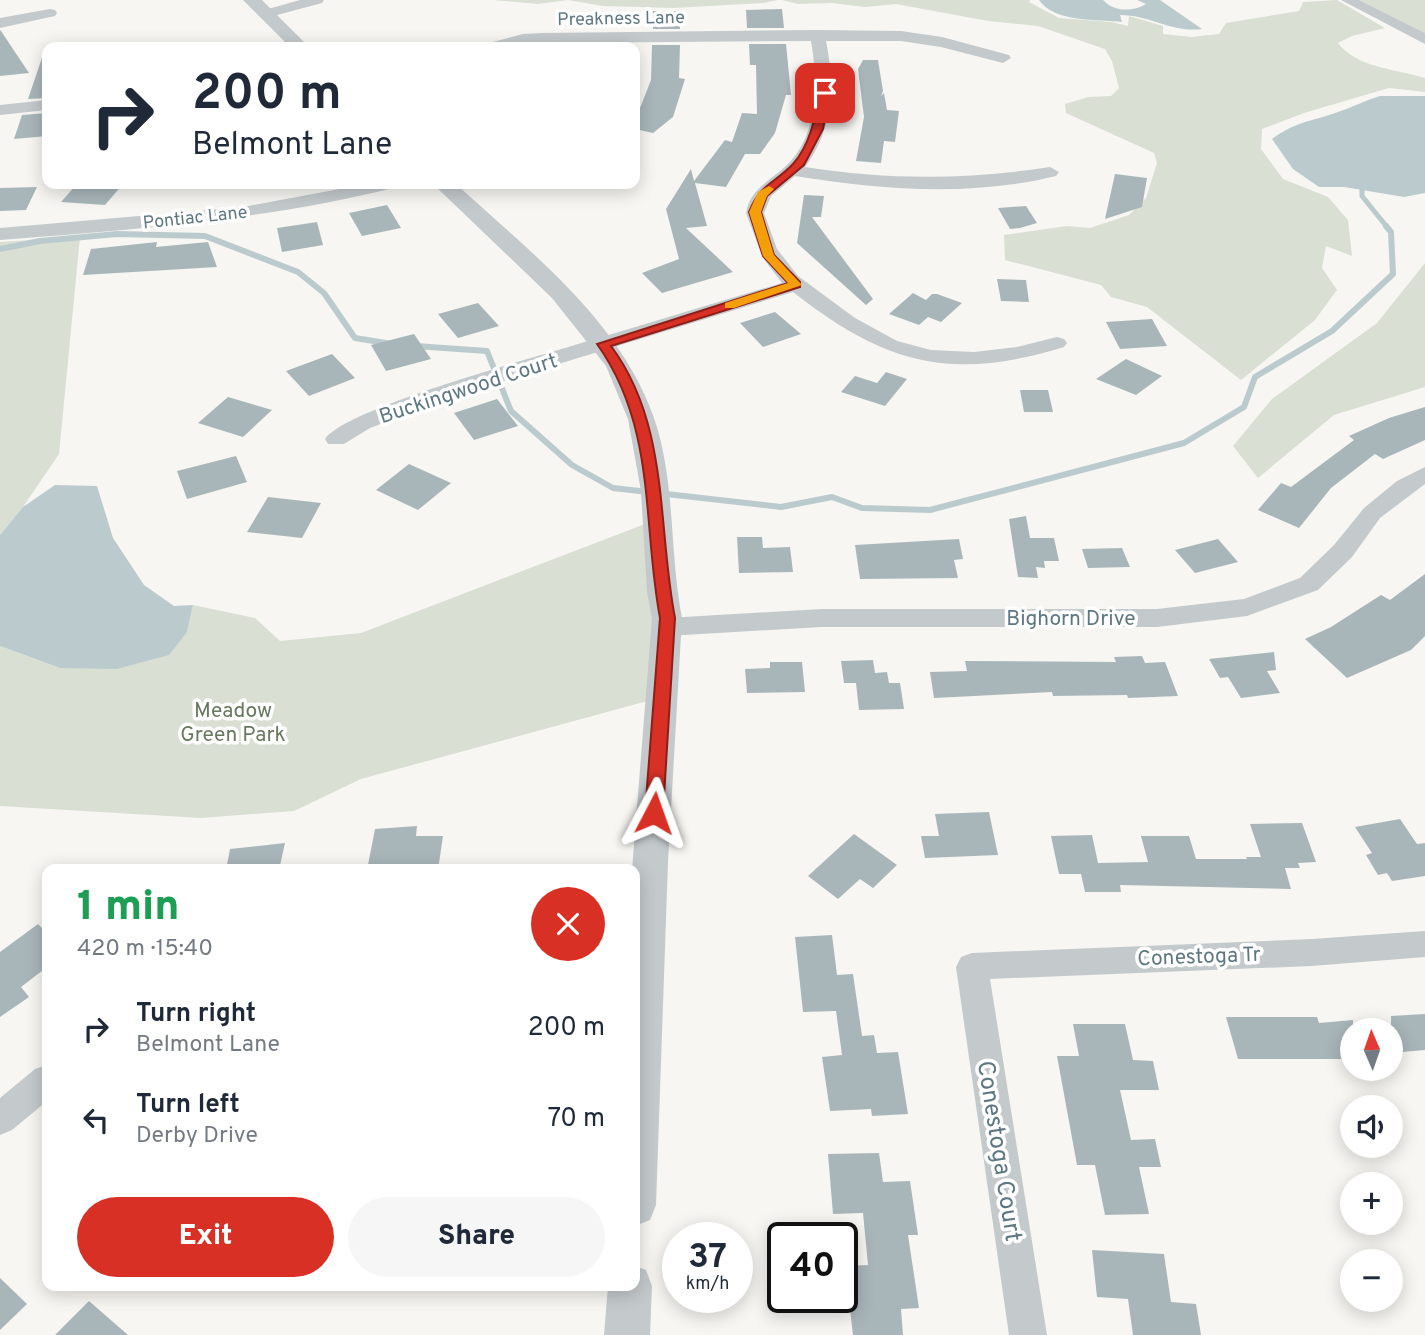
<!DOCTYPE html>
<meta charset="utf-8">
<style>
body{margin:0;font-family:Overpass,sans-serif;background:#f6f6f7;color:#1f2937;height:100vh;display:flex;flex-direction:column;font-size:26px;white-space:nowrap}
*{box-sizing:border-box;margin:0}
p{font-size:23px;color:#747a83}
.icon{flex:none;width:38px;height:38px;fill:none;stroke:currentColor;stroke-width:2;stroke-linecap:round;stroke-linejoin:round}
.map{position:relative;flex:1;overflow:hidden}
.drawer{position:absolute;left:42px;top:864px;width:598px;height:427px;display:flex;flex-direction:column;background:#fff;border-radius:14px;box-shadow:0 4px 18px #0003}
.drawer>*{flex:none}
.hud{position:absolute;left:42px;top:42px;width:598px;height:147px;border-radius:14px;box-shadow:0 4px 18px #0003;background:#fff;color:#1f2937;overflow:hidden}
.needle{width:46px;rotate:358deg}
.fabs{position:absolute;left:1340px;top:1018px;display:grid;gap:14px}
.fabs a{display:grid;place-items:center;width:63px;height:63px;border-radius:50%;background:#fff;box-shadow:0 4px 18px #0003;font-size:35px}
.speed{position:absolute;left:662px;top:1222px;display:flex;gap:14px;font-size:35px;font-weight:700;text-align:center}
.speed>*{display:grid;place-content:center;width:91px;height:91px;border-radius:50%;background:#fff;box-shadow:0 4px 18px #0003;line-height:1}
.speed small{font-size:18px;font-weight:400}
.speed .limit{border:4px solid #111;border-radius:10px;background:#fff;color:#111}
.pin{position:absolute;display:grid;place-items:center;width:60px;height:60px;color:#fff;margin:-30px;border-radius:14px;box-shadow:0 4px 10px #0006}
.me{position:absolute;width:77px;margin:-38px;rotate:4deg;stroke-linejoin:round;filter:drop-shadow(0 0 5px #0008)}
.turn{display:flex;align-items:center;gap:24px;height:147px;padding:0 35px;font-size:32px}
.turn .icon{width:91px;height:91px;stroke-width:2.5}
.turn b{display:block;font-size:49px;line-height:60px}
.round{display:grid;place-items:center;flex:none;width:74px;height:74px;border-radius:37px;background:#f6f6f7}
.headline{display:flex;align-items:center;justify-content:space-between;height:119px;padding:0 35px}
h1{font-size:42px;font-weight:800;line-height:52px;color:#1e9e55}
.button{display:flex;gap:14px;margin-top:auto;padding:14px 35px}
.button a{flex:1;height:80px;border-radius:42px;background:#d93025;color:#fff;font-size:28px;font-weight:800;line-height:80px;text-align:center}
.button a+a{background:#f6f6f7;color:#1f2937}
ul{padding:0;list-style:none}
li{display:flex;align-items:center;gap:21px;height:91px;padding:0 35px}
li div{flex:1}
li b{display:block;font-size:26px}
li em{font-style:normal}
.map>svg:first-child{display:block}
</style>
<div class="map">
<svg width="1425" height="1335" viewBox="0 0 1425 1335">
<rect width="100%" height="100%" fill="#f7f6f2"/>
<g fill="#d9dfd3">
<polygon points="493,0 777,0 764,3 673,8 603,6 568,0 538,4"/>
<path d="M782 0H1030L1029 2 1059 18 1111 22 1128 26 1129 16 1163 26V34L1191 37 1219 34 1226 23 1299 11 1303 2 1337 0 1385 28 1352 36 1338 43C1357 68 1396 69 1425 78V92L1389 88 1304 113 1262 129 1261 149 1283 179 1328 197 1348 220 1352 256 1326 246 1322 268 1337 290 1315 320 1241 380 1147 307 1111 297 1101 285 1005 260 1004 235 1067 226 1090 228 1129 215 1146 198 1157 163 1154 153 1066 113 1065 104 1088 97 1111 96 1119 88 1112 61 1105 49 1038 26 988 21 896 4 865 7 832 3 798 4Z"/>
<polygon points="1359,0 1425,0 1425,33"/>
<polygon points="80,237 59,454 23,507 0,535 0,242"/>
<polygon points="1425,263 1425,387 1334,415 1258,478 1233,446 1272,399 1377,323"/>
<polygon points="658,519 662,697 361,779 294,811 201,818 0,806 0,646 60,668 187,632 193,605 255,618 280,641 361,633"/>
</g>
<g fill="#bbcbcd">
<path d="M1039 0H1103C1114 12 1132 12 1146 4L1137 0H1160L1202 29C1172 33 1150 15 1120 15L1122 22C1097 19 1055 23 1039 0Z"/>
<path d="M1380 96H1425V193L1404 197 1344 187H1319L1293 169 1272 139C1297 121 1310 122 1338 112 1353 107 1366 100 1380 96Z"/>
<polygon points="55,485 97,486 113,538 144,585 174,606 193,605 187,632 169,655 117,669 60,668 0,646 0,535 23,507"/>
</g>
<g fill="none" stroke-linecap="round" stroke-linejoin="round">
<polyline stroke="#bbcbcd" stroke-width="5" points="1362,181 1362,196 1387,227"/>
<g stroke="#bbcbcd" stroke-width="6">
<polyline points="0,249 40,241 117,234 205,236 298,272 324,293 355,338 392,344"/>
<polyline points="415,346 487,351 511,411 572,465 613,488 781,507 832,497 862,508 930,510 1184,443 1244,407 1255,377 1332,331 1393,274 1391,232 1386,226"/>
</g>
</g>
<g fill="#a9b6b9">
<polygon points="782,9 784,28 747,28 746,10"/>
<rect x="653" y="11" width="27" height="18"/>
<polygon points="0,30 1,31 29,73 0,76"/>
<polygon points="749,44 786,44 791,95 786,95 775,133 760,154 745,154 726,187 695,183 707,226 686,228 733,272 662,293 642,273 679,259 666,209 691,169 694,181 725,140 732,142 742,113 757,114 756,65 750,65"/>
<polygon points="652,45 680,45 679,78 685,79 673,117 653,133 635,129 635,112 640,108 651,80"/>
<polygon points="44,52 47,53 47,98 28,99"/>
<polygon points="863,60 878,60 883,91 881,96 884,93 887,110 899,111 895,142 884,141 881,163 856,161 864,117 858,69"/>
<polygon points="47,113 47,136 14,139 22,115"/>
<polygon points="1115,174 1147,178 1142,207 1105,219"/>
<polygon points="77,184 123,184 105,205 61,202"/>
<polygon points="37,187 26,210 0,211 0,188"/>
<polygon points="804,195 824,196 821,217 812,217 873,299 866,305 797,243"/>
<polygon points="387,205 401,228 362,236 349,213"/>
<polygon points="1026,206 1037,223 1020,228 1010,229 998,208"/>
<polygon points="317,222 323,245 282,252 277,228"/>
<polygon points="157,242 156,247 208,242 217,267 83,275 91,249"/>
<polygon points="997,279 1026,280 1029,302 1001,301"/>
<polygon points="913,293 926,300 932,294 937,294 962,303 941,322 928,317 919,325 889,314"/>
<polygon points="478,303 499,326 458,338 438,314"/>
<polygon points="775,312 801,334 763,347 740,323"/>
<polygon points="1152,319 1167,346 1120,349 1106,322"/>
<polygon points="414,334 431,359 386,371 371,345"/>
<polygon points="332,354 355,378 309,396 286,371"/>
<polygon points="1126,359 1162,376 1136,395 1096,379"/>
<polygon points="886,372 907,379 885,406 841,392 855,376 877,383"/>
<polygon points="1020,390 1048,390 1053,412 1024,412"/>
<polygon points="228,397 272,410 243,437 198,423"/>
<polygon points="497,399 518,426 474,440 454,413"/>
<polygon points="1425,407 1425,440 1383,459 1375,454 1331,488 1299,528 1258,510 1281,483 1291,487 1354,440 1349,436 1389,418"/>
<polygon points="236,456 247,482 187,499 177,471"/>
<polygon points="409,464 451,483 418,510 376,490"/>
<polygon points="268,497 321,503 302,538 247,532"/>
<polygon points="1026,516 1030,538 1054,538 1059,561 1044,561 1045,568 1036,567 1038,578 1018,577 1009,519"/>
<polygon points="737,537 762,537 763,548 790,547 793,572 739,573"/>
<polygon points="959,539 963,559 954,560 958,578 860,579 855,545"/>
<polygon points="1218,539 1238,562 1195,573 1175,550"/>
<polygon points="1122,548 1130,567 1088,568 1082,549"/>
<polygon points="1425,574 1425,636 1411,650 1347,678 1305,639 1331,627 1381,595 1390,600"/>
<polygon points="1274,652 1276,670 1267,671 1280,693 1241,698 1228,677 1220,678 1209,659"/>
<polygon points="1142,656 1145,663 1165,662 1178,696 1128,698 1127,695 1053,696 1052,692 934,698 930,672 967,671 965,661 1116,662 1114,657"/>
<polygon points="873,660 875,673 887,672 889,683 900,683 904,709 859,710 856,683 844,683 841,661"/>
<polygon points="770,662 802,662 805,692 747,693 745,669 770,668"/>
<polygon points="989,812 998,855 925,858 921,836 939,836 935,814"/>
<polygon points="1400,819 1417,844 1425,843 1425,876 1392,881 1387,873 1378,875 1366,855 1372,853 1355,827"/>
<polygon points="1302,823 1316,862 1298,863 1300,868 1285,868 1291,889 1120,885 1121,892 1085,892 1081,874 1059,874 1051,836 1092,835 1098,863 1148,862 1141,836 1189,836 1196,859 1247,859 1246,857 1261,857 1250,824"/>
<polygon points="417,826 416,836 443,836 438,870 367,870 375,829"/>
<polygon points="854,834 897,865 873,888 860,879 838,899 808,876"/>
<polygon points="285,843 279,870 226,870 230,849"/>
<polygon points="38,924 47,933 47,967 21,987 29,997 0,1017 0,952"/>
<polygon points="832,935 837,975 853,974 862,1036 874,1035 877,1053 898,1052 908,1114 872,1116 871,1109 830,1111 822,1057 842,1055 836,1011 803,1012 795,937"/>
<polygon points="1425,1014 1425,1050 1391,1053 1391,1016"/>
<polygon points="1226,1017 1317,1017 1319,1023 1353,1020 1353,1059 1238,1059"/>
<polygon points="1073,1024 1125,1024 1133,1060 1153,1061 1159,1090 1120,1090 1131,1140 1155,1139 1161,1167 1139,1167 1149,1214 1105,1215 1095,1165 1077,1165 1057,1056 1079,1056"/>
<polygon points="879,1153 883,1182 910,1181 918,1235 908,1235 919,1308 901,1309 903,1335 853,1335 845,1266 868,1265 863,1213 833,1214 828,1154"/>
<polygon points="1092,1250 1164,1254 1171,1302 1196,1304 1201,1335 1133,1335 1128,1299 1097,1297"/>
<polygon points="0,1278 27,1304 0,1330"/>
<polygon points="89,1301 128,1335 55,1335"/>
</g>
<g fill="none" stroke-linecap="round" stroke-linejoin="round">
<g fill="#c4c9cc" fill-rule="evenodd">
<polygon points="300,0 324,0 322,3 266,18 259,14 261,11"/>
<polygon points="1341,0 1359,0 1425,33 1425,44"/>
<polygon points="50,9 55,10 57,13 55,16 0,28 0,18"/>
<path d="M817 30 901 31 942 37 1009 55 1011 58 1003 63 941 47 901 41H826C835 85 833 130 805 167 887 180 967 180 1050 167L1059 172 1056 176C971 197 881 190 795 176L771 196 764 213 777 249 798 276 855 318 897 341 931 350 974 352 1017 347 1057 337 1064 339 1067 343 1064 347C950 382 885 364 793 292L464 393 370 428 344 444H328L325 439C346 408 534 358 578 344 646 324 714 303 782 283L763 258 746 213C750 189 771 180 787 165 819 134 818 81 811 41L542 43 482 47 485 44 523 34 542 33Z"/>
<polygon points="47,100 47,110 0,115 0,105"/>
<path d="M366 184H396L393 188C264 220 133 230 0 240V228L243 207Z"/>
<polygon points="1425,467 1425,484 1380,518 1352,557 1318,590 1247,616 1157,627 822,627 667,636 658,633 654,627 658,621 667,618 822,609 1157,609 1244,599 1300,578 1334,545 1364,508 1397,481"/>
<polygon points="1425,931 1425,957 1312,966 990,979 1047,1335 1009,1335 956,967 961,957 972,953 1312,939"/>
<polygon points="47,1065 47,1101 12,1130 0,1135 0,1098 35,1069"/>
</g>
<g fill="#c4c9cc" fill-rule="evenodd">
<polygon points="243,0 262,0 309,47 290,47"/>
<path d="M433 184H456C530 252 620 320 654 418 676 482 669 552 682 618L668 862 656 1205 650 1220 635 1226V870H632L652 618 647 592 641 491 628 419 606 366 552 298Z"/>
<polygon points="635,1266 646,1270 652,1286 650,1335 604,1335 608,1286 635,1286"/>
</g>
</g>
<path fill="#d93025" stroke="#8d1f18" stroke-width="2" d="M825 90 830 93 823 129 804 165 767 196 761 212 774 255 800 282V287L611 346C670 425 657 526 675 618L663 813 660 818H648L645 813 660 618C642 523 657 428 597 344L788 283 763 256 749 212C761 183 774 184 793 164 810 145 815 118 820 93Z"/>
<polygon fill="#f59e0b" points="769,186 774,189 767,196 761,212 774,255 802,285 734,308 725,308 725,303 788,283 763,256 749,212 758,192"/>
<g text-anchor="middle" stroke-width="7" stroke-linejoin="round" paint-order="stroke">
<g font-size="18" fill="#5e7781" stroke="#fff">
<text transform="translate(621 18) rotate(-1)" y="6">Preakness Lane</text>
<text transform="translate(195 217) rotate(-6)" y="6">Pontiac Lane</text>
</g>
<g font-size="21" fill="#5e7781" stroke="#fff">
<text transform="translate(468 388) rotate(-18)" y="7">Buckingwood Court</text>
<text x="1071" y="625">Bighorn Drive</text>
<text transform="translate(1199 956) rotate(-2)" y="7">Conestoga Tr</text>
</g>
<g font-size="21" fill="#67785e" stroke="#fff">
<text x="233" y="717">Meadow<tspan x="233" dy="24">Green Park</tspan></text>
</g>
<g font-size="24" fill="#5e7781" stroke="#fff">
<text transform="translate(1000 1151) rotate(81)" y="8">Conestoga Court</text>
</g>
</g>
</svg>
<div class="fabs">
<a><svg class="needle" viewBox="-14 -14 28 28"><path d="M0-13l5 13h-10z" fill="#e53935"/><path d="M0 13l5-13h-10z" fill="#747a83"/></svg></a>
<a><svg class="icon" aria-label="sound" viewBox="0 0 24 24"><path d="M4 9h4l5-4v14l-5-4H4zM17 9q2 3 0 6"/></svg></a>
<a>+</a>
<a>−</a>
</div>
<div class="speed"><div>37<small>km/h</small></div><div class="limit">40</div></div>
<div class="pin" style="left:825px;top:93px;background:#d93025"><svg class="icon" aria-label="arrive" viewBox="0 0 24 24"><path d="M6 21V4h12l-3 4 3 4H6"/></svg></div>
<svg class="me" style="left:654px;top:813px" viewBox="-20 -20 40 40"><path d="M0-17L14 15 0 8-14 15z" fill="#d93025" stroke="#fff" stroke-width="4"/></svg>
<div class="hud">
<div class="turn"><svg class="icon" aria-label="right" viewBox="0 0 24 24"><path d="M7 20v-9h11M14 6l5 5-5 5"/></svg><div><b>200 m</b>Belmont Lane</div></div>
</div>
<section class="drawer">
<div class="headline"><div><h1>1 min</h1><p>420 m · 15:40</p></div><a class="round" style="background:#d93025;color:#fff"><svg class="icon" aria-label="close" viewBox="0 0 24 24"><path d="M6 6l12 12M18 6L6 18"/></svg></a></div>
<ul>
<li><svg class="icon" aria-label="right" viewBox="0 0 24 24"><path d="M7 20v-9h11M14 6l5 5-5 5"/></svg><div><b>Turn right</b><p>Belmont Lane</p></div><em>200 m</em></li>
<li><svg class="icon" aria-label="left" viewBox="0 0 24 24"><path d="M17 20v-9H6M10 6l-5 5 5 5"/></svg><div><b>Turn left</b><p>Derby Drive</p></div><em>70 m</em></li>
</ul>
<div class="button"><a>Exit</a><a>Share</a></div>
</section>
</div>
